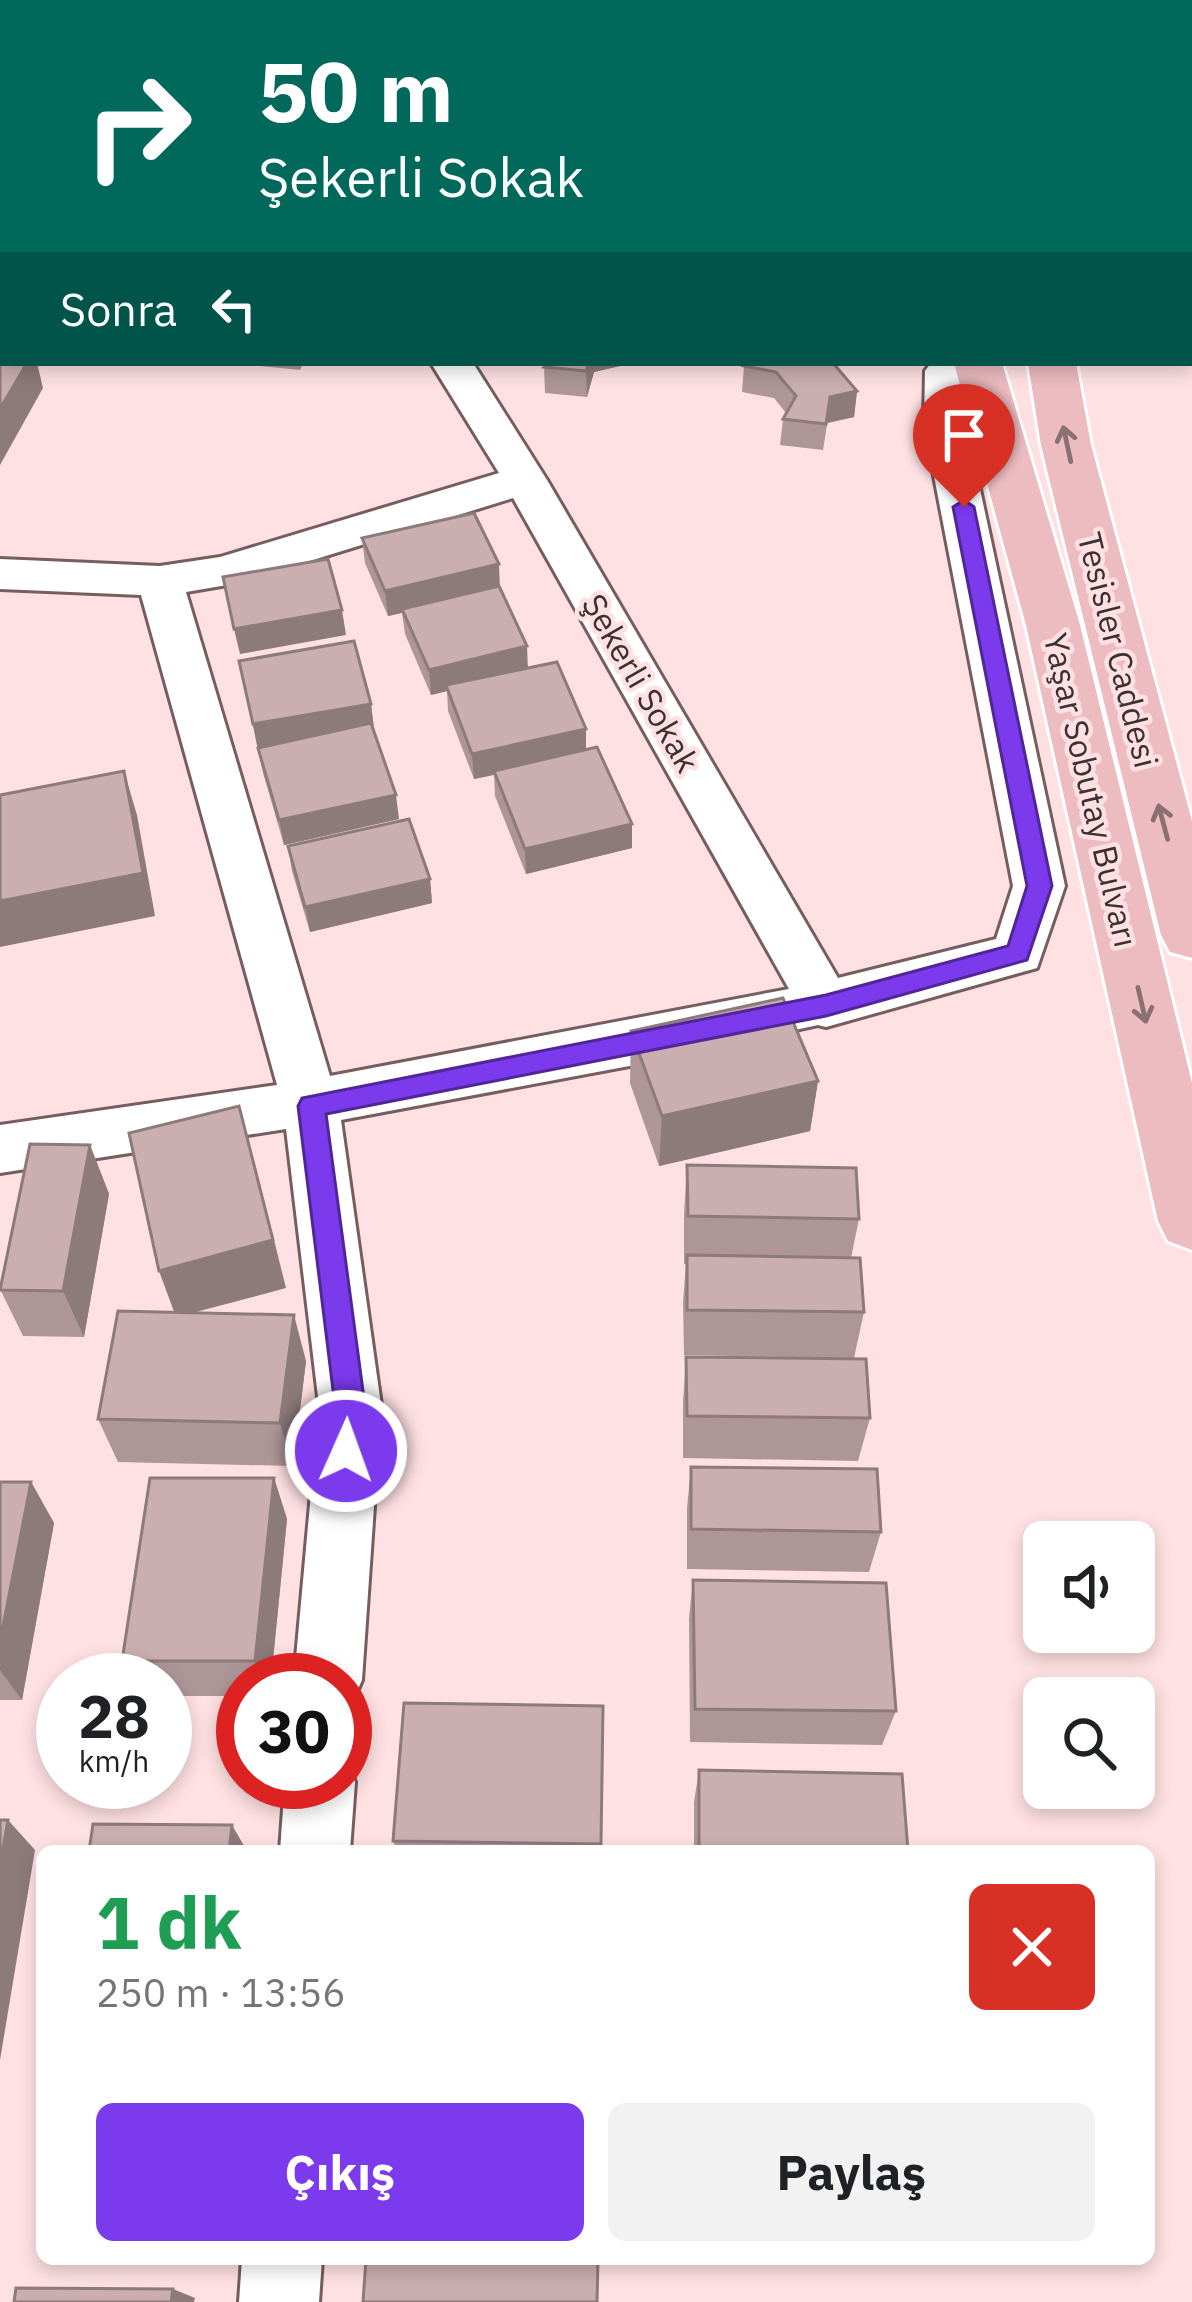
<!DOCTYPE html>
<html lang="tr">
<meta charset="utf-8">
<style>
body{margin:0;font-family:"IBM Plex Sans",sans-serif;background:#f2f2f2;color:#202124;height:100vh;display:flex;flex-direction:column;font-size:45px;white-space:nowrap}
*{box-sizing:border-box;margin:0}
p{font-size:39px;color:#757577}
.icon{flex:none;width:66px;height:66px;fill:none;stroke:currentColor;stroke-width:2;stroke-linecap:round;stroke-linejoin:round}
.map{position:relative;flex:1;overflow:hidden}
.drawer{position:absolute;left:36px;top:1845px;width:1119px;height:420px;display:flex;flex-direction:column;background:#fff;border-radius:18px;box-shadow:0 6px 18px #0003}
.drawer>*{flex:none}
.top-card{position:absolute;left:0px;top:0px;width:1194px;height:366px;box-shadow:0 6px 18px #0003;background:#00695c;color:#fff;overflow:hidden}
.buttons{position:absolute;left:1023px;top:1521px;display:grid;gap:24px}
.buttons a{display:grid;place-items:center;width:132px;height:132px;border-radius:18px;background:#fff;box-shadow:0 6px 18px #0003;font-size:60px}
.speed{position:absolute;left:36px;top:1653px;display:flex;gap:24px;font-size:60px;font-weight:700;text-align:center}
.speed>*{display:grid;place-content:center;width:156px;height:156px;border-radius:50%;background:#fff;box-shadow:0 6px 18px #0003;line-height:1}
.speed small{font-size:30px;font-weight:400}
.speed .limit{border:18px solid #d22;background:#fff;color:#111}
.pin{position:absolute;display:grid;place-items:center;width:102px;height:102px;color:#fff;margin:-123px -51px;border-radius:50% 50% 50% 0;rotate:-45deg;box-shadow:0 0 12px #0007}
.pin .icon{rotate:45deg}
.me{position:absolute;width:132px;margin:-66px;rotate:2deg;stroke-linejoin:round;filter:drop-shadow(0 0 9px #0008)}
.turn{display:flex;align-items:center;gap:42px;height:252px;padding:0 60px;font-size:54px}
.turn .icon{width:156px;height:156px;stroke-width:2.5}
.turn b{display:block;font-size:84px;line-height:102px}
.then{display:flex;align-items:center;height:114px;padding:0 60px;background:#0003;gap:24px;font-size:45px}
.round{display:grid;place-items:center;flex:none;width:126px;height:126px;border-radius:18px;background:#f2f2f2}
.summary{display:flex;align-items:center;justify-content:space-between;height:204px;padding:0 60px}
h1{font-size:72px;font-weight:700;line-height:90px;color:#1e9e55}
.button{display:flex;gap:24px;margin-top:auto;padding:24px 60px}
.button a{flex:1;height:138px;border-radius:18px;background:#7c3aed;color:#fff;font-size:48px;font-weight:700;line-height:138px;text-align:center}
.button a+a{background:#f2f2f2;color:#202124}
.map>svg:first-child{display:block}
</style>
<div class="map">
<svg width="1192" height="2302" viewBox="0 0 1192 2302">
<rect width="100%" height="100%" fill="#ffe1e3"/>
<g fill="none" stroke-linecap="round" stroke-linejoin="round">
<defs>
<rect id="lane" x="0" y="170" width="3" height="10"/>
<g id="street">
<polygon points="220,0 259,0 261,3 222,3"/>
<path d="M431 363H473L547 480 838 978 996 939 1013 886 924 424 925 371 931 363H973L967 372 966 424 1065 886 1037 968 826 1027 818 1025 640 1064 341 1120 381 1405 362 1680 352 1703 345 1706V1680H294L319 1405 286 1129 0 1173V1125L277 1085 141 595 0 589V559L160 566 220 557 499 473ZM513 498 789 989 330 1076 186 592 239 583Z"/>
<polygon points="345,1758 355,1782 350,1851 280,1851 285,1782 345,1782"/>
<polygon points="242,2259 322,2259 319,2302 239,2302"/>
</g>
<g id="primary">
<polygon points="808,0 850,0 806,3"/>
<polygon points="893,0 933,0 892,3"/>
<rect x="1008" y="0" width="40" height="3"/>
<polygon points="3,312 3,340 0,341 0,313"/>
<polygon points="954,363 1002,363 1080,625 1192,1083 1192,1250 1168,1241 1158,1221 1026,625"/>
<polygon points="1028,363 1076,363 1091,445 1192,821 1192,958 1170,952 1161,935 1041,445"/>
</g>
</defs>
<use href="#lane" stroke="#765d5f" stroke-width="6"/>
<use href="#street" stroke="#765d5f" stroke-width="6"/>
<use href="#primary" stroke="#fff" stroke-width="6"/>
<use href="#lane" fill="#fff" fill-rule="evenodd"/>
<use href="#street" fill="#fff" fill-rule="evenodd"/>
<use href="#primary" fill="#ecbcc1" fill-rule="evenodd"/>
</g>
<g fill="#ae9697">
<polygon points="259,363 303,363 300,370 260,366"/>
<polygon points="748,363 857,391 854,417 827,423 823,450 780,445 783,419 786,413 774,398 742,392 744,366"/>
<polygon points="620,366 594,372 587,397 545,393 544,367"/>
<polygon points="362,538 500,590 528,668 586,750 632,824 632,848 526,874 495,796 494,775 474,779 448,711 447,691 431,695 405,634 402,613 388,616 365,563"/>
<polygon points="239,661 371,704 374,729 399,819 284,845 263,773"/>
<polygon points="288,846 430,879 432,903 310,932 292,871"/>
<polygon points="631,1031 818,1081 810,1131 659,1166 630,1083"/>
<polygon points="90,1145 109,1194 84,1337 23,1336 0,1289"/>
<polygon points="687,1165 859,1219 851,1258 864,1312 854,1358 684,1355 683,1302 686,1264 684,1264 684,1214"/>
<polygon points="286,1288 192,1313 306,1361 293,1466 118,1462 98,1419 174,1313"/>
<polygon points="686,1357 870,1418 858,1461 683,1458 683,1401"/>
<polygon points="691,1467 881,1532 869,1572 687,1569 687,1508"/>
<polygon points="274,1478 287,1519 271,1680 243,1680 243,1696 165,1696 165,1680 134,1680 122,1661"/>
<polygon points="0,1482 31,1482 54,1523 22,1700 0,1700"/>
<polygon points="693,1580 896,1711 882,1745 690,1742 689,1618"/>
<polygon points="603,1706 601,1851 397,1851 393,1841"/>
<polygon points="699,1770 908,1851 694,1851 694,1802"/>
</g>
<g fill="#8d7a7b">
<polygon points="0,27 3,27 3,53 0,54"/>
<polygon points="3,106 3,133 0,133 0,107"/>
<polygon points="27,363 37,363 43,388 0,465 0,409"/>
<polygon points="589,363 621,363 620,366 594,372 587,397 586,371"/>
<polygon points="857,391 854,417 827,423 823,450 830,397"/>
<polygon points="499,564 500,590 388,616 385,591"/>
<polygon points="342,610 346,635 240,654 234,629"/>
<polygon points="527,646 528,671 446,685 447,691 431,695 429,670"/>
<polygon points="371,704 374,729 258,750 253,724"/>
<polygon points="586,729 586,755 474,779 472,754"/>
<polygon points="124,771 137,815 155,916 0,947 0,901"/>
<polygon points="396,795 399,819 284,845 279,820"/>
<polygon points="632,824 632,848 526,874 525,849"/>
<polygon points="430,879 432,903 310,932 305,907"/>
<polygon points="818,1081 810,1131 659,1166 662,1116"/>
<polygon points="90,1145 109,1194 84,1337 63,1291"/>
<polygon points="253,1156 286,1288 176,1317 159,1271"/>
<polygon points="294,1315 306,1361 293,1466 280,1423"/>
<polygon points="274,1478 287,1519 271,1680 263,1680 255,1661"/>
<polygon points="31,1482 54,1523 22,1700 0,1670 0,1642"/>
<polygon points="8,1820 35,1850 0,2060 0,1865"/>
<polygon points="232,1825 247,1851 229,1851"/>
<polygon points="173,2289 195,2298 194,2302 171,2302"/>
</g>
<g fill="#caaeb0" stroke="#8d7a7b" stroke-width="3">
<polygon points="0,0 8,0 9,3 3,3 3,27 0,27"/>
<polygon points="41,0 74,0 75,3 42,3"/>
<polygon points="102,0 135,0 136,3 103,3"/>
<polygon points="0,68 3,68 3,106 0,107"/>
<polygon points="1191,164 1192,164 1191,264"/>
<polygon points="0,347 3,348 3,363 27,363 0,409"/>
<polygon points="547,363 589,363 586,371 544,367"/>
<polygon points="748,363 833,363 857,391 830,397 826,424 783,419 796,396 776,372 744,366"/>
<polygon points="474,513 499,564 385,591 362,538"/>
<polygon points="328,559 342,610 234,629 223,577"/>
<polygon points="499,586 527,646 429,670 402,609"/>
<polygon points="354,641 371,704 253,724 239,661"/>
<polygon points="557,662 586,729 472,754 446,685"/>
<polygon points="371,723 396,795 279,820 258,748"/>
<polygon points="597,747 632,824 525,849 494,771"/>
<polygon points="124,771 143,873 0,901 0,795"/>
<polygon points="409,819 430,879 305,907 288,846"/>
<polygon points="783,998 818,1081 662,1116 631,1031"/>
<polygon points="239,1106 273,1240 159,1271 129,1133"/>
<polygon points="30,1144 90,1145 63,1291 0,1290"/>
<polygon points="687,1165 856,1168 859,1219 688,1216"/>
<polygon points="687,1255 860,1258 864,1312 687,1310"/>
<polygon points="118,1311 294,1315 280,1423 98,1419"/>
<polygon points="686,1357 866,1359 870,1418 687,1416"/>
<polygon points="691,1467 877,1469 881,1532 691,1529"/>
<polygon points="150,1478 274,1478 255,1661 122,1661"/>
<polygon points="0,1482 31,1482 0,1642"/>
<polygon points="693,1580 886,1583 896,1711 695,1709"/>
<polygon points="404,1703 603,1706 601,1844 393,1841"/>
<polygon points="699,1770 902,1774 908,1851 699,1851"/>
<polygon points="0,1820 8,1820 0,1865"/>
<polygon points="93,1824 232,1825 229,1851 89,1851"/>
<polygon points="366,2259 598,2259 597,2302 363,2302"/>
<polygon points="16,2288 173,2289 171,2302 14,2302"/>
</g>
<defs><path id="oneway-shaft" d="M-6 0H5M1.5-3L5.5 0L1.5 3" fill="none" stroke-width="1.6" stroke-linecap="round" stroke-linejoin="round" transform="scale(3)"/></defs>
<g stroke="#8b7072">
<use href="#oneway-shaft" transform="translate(1067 444) rotate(-102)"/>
<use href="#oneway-shaft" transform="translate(1163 822) rotate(-105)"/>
<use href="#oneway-shaft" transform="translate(1142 1005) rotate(77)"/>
</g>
<polygon fill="#7c3aed" stroke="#51269a" stroke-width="3" points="964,500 974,507 1052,886 1027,960 826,1016 326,1114 365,1406 357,1461 346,1465 336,1461 331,1451 335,1406 298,1106 302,1098 826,995 1008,946 1027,886 953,507"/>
<g text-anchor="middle" stroke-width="9" stroke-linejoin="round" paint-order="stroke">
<g font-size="33" fill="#3c3132" stroke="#ffe1e3">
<text transform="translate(1118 650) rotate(76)" y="12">Tesisler Caddesi</text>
<text transform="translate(641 683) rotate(60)" y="12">Şekerli Sokak</text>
<text transform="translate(1091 790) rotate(77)" y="12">Yaşar Sobutay Bulvarı</text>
</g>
</g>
</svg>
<div class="buttons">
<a><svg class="icon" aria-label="sound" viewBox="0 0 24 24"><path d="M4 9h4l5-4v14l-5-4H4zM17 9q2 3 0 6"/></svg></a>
<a><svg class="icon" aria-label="search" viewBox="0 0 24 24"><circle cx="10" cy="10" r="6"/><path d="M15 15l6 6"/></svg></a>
</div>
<div class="speed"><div>28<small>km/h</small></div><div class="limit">30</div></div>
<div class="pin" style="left:964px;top:507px;background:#d93025"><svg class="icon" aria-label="arrive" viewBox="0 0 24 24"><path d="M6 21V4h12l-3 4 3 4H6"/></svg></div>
<svg class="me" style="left:346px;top:1451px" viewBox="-20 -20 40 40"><circle r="17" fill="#7c3aed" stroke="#fff" stroke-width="3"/><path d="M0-11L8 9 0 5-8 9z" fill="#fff"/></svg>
<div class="top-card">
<div class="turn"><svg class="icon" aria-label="right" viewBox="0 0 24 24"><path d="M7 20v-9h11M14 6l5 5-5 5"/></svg><div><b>50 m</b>Şekerli Sokak</div></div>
<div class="then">Sonra<svg class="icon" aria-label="left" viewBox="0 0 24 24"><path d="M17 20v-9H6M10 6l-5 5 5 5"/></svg></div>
</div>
<section class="drawer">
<div class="summary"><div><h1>1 dk</h1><p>250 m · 13:56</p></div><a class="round" style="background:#d93025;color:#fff"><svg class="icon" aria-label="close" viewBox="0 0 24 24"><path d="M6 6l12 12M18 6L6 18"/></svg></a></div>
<div class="button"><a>Çıkış</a><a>Paylaş</a></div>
</section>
</div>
